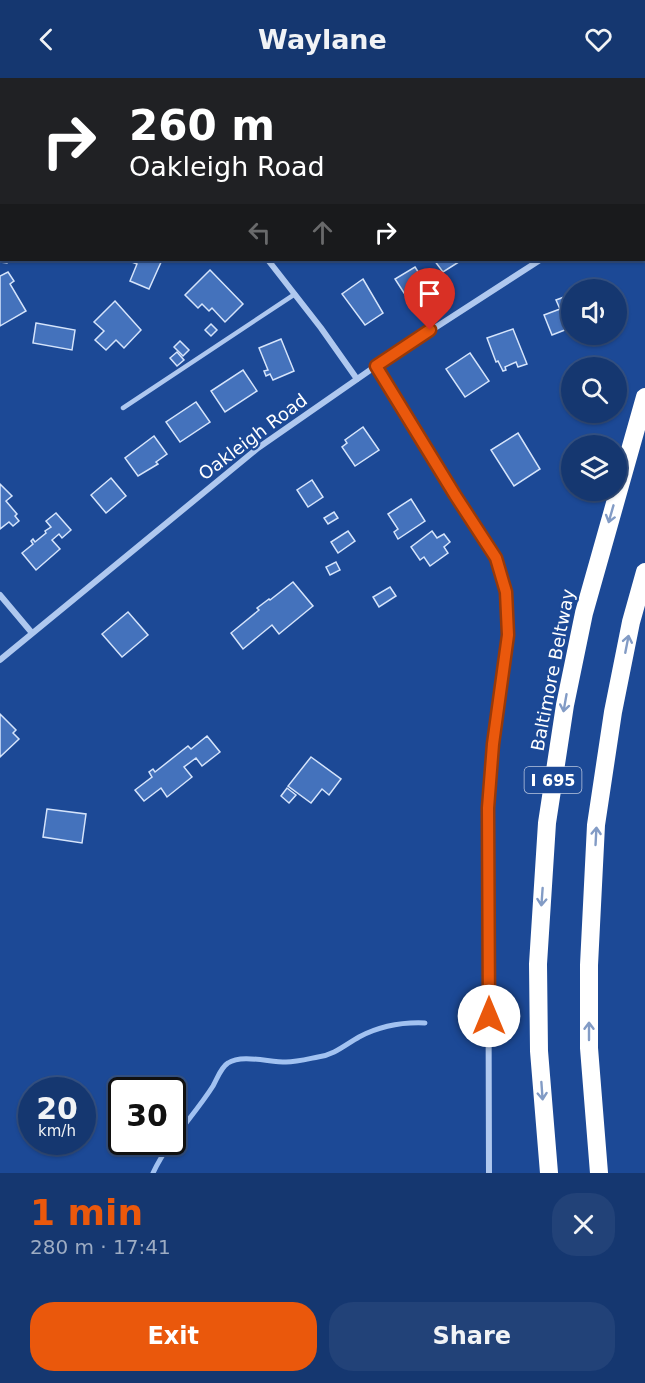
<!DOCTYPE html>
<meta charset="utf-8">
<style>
body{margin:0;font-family:"DejaVu Sans",sans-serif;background:#224278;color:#f1f3f6;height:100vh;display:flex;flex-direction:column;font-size:22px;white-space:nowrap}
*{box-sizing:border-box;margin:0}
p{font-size:20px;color:#9dacc3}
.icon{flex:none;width:33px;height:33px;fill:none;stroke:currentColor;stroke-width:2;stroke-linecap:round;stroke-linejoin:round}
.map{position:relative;height:1095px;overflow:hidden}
.details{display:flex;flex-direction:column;background:#153770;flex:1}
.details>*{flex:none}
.hud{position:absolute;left:0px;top:0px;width:645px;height:183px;box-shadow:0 2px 4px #0004,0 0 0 2px #345183;background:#202124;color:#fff;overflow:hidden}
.buttons{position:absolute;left:561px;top:201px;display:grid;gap:12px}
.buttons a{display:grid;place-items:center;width:66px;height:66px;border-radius:50%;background:#153770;box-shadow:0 2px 4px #0004,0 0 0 2px #345183;font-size:30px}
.speed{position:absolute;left:18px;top:999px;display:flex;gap:12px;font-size:30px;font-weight:700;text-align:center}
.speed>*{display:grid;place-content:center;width:78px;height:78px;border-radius:50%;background:#153770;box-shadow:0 2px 4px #0004,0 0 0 2px #345183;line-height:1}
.speed small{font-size:15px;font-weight:400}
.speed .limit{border:3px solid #111;border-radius:9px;background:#fff;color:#111}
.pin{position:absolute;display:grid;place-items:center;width:51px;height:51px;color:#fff;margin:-62px -26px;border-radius:50% 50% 50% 0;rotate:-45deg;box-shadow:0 0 6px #0007}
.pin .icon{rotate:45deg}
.me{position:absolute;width:66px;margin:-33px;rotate:0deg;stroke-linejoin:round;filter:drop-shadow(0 0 4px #0008)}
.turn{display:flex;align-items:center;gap:21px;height:126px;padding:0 30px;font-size:27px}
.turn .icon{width:78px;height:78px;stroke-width:2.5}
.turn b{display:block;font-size:42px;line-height:51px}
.lanes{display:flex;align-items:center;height:57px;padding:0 30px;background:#0003;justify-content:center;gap:30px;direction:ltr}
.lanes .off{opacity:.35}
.round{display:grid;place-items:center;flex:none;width:63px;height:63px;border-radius:24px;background:#224278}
.overview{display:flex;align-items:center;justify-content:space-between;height:102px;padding:0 30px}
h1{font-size:36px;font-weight:700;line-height:45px;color:#ea580c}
.primary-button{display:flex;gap:12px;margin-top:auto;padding:12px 30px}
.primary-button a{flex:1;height:69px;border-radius:24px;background:#ea580c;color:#fff;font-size:24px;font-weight:700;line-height:69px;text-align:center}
.primary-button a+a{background:#224278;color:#f1f3f6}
header{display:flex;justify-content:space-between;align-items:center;height:78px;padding:0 30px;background:#153770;font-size:27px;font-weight:700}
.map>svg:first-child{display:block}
</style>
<header><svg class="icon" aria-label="back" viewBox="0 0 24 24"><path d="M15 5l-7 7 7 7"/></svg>Waylane<svg class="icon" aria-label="heart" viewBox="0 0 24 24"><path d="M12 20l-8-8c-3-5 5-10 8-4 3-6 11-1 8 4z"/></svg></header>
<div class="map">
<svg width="645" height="1095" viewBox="0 0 645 1095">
<rect width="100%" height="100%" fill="#1c4996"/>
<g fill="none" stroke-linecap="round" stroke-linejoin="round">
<path stroke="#a2c2f1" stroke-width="5" d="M153 1095C168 1063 194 1038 213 1008 217 1001 221 989 228 985 242 976 268 984 286 984 296 984 308 981 318 979 334 977 345 967 359 959 380 948 402 944 425 945"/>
</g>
<g fill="#4472bc" stroke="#d5e4fb" stroke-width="1.5">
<polygon points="0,145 2,182 8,182 7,185 0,184"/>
<polygon points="130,182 162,182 149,211 130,203 137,186 129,183"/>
<polygon points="434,182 462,182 443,194"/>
<polygon points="415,189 426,206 406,218 395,201"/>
<polygon points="210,192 243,226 225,244 212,230 209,233 202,226 198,230 185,217"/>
<polygon points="8,194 14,203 10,206 26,233 0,248 0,198"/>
<polygon points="363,201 383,235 365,247 342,216"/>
<polygon points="567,218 572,226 572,252 570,250 552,257 544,237 560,231 556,222"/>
<polygon points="115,223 141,252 124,270 116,262 106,272 95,262 104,253 94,244"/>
<polygon points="36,245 75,252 72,272 33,265"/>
<polygon points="211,246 217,252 211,258 205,252"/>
<polygon points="513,251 527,286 518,289 516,284 505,289 506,292 503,293 498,283 496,284 487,260"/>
<polygon points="281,261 294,293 273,302 270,296 266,298 264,293 268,292 259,270"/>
<polygon points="180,263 189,272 183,278 174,269"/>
<polygon points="177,274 184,282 177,288 170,280"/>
<polygon points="470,275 489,303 465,319 446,291"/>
<polygon points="243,292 257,313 225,334 211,313"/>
<polygon points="196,324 210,344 180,364 166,344"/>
<polygon points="363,349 379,372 355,388 342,369 347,365 345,362"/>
<polygon points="518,355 540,391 514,408 491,372"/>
<polygon points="154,358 167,376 156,384 158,386 138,398 125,380"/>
<polygon points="111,400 126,418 106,435 91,417"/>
<polygon points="312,402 323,419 308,429 297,412"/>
<polygon points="0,406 12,418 6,423 17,436 15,438 19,443 13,448 9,444 0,451"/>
<polygon points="411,421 425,443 398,461 394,454 398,451 388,436"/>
<polygon points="334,434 338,440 328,446 324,440"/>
<polygon points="56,435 71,452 62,460 59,456 52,462 60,471 36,492 22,475 33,466 31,463 33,461 35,464 46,455 45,453 51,449 46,443"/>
<polygon points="348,453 355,463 338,475 331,464"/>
<polygon points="432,453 437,460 444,456 450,464 444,469 448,475 430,488 424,479 420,482 411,469"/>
<polygon points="336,484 340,492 330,497 326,489"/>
<polygon points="293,504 313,528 279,556 272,547 243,571 231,555 259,532 257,530 269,521 270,522"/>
<polygon points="390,509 396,518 379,529 373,519"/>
<polygon points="128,534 148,557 122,579 102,556"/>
<polygon points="0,636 16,652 13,655 19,661 0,679"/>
<polygon points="207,658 220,674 202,688 196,680 184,689 192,699 167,719 161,710 144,723 135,712 152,699 149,694 153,691 155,694 188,668 191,671"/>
<polygon points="311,679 341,701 329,717 322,711 311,725 288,708"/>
<polygon points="287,710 296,717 289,725 281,718"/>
<polygon points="47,731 86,736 82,765 43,759"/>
</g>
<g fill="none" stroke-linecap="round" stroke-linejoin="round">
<polyline stroke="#afc8ef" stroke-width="4.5" points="123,330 295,216"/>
<g stroke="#afc8ef" stroke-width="6">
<polyline points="382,0 385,2"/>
<polyline points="0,1 2,2"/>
<polyline points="68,182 69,182"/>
<polyline points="268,182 321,250 357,301"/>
<polyline points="376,288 455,417 496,480 506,514 508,557 493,666 488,730 489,1095"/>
<polyline points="0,517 32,555"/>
<polyline points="0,582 258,370 376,288 540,182"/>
</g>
<g stroke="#fff" stroke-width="18">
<polyline points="549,1095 539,973 538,886 547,745 565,627 584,535 645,319"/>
<polyline points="599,1095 589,970 589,887 596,747 613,634 631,544 645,494"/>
</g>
</g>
<defs><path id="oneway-shaft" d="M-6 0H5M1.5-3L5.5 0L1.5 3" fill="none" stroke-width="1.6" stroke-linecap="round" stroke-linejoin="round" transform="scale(1.5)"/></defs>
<g stroke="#829bc5">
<use href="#oneway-shaft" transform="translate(611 436) rotate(106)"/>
<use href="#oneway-shaft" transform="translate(627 566) rotate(-79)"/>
<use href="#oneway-shaft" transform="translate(565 625) rotate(100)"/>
<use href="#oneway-shaft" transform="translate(596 758) rotate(-87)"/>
<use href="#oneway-shaft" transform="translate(542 819) rotate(94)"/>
<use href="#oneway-shaft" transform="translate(589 953) rotate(-90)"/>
<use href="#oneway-shaft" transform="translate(542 1013) rotate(86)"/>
</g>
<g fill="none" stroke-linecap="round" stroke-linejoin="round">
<defs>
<polyline id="route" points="430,252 376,288 455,417 496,480 506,514 508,557 493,666 488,730 489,938"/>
</defs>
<use href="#route" stroke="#983908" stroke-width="15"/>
<use href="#route" stroke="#ea580c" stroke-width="10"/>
</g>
<g text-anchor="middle" stroke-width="4.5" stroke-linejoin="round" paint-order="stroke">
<rect fill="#1c4996" stroke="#bbc8e0" stroke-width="1.5" x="524.5" y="689" width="57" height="26" rx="4.5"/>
<g font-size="16" font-weight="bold" fill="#fff">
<text x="553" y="708">I 695</text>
</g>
<g font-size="18" fill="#fff" stroke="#1c4996">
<text transform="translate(253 359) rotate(-37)" y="6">Oakleigh Road</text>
<text transform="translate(553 592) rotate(-79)" y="6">Baltimore Beltway</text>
</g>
</g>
</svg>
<div class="buttons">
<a><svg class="icon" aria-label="sound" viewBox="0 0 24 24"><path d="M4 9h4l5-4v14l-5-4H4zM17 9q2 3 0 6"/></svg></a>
<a><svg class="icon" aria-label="search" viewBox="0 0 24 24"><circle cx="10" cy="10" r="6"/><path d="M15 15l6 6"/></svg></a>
<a><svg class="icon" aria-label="layers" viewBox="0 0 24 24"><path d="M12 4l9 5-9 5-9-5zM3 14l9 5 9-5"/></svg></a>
</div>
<div class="speed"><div>20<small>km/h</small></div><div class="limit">30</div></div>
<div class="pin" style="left:430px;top:252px;background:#d93025"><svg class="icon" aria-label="arrive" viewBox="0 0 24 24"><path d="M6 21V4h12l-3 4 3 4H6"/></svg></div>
<svg class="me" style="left:489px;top:938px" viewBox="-20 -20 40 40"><circle r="19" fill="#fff"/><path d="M0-13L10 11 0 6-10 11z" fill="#ea580c"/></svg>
<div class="hud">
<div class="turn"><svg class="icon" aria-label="right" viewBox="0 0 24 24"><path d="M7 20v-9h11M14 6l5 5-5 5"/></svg><div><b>260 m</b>Oakleigh Road</div></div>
<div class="lanes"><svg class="icon off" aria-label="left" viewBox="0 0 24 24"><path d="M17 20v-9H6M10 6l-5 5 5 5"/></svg><svg class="icon off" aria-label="ahead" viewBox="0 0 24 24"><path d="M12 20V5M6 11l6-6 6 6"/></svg><svg class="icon" aria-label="right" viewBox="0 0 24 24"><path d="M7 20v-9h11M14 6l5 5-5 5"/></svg></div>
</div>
</div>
<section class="details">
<div class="overview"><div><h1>1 min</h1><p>280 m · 17:41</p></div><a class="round"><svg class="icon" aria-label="close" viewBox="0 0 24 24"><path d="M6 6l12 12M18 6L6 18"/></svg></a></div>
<div class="primary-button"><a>Exit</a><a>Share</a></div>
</section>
